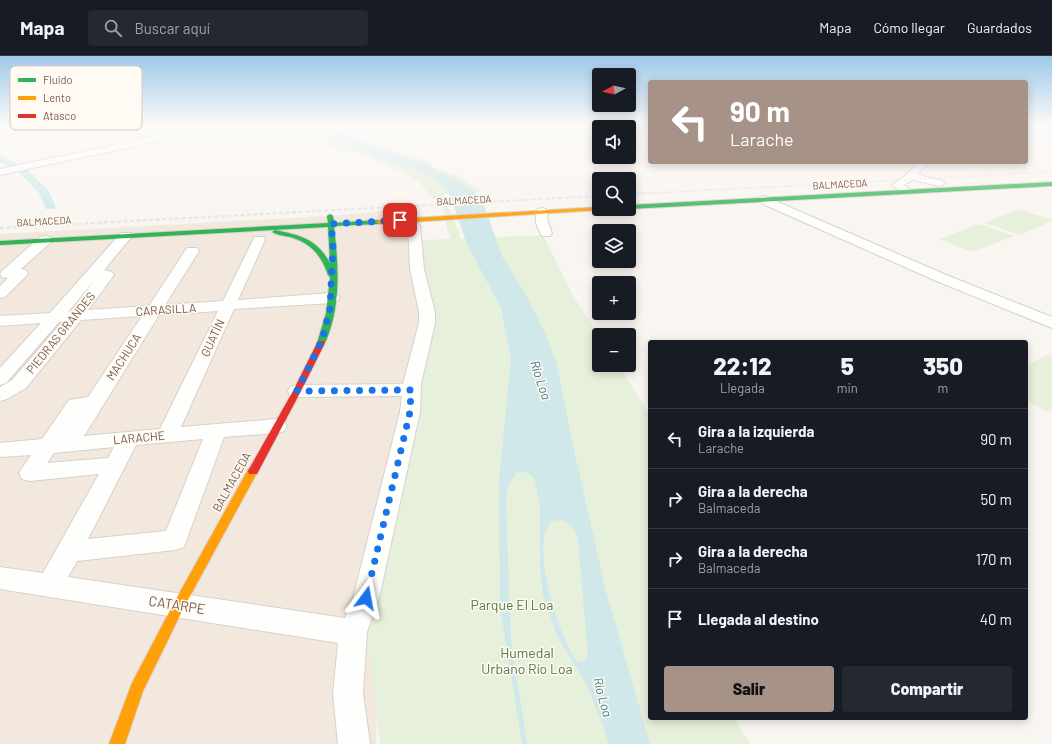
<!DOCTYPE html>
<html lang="es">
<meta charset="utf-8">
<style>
body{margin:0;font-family:Barlow,sans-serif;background:#242831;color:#f1f3f6;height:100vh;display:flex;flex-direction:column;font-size:15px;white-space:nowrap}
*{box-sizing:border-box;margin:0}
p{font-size:13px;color:#9ea1a6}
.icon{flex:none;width:22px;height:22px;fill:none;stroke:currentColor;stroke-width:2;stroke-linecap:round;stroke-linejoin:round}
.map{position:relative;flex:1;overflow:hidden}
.side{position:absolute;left:648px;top:284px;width:380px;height:380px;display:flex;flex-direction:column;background:#171b24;border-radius:4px;box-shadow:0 2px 10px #0003}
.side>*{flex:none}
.guide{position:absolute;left:648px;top:24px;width:380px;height:84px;border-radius:4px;box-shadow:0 2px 10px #0003;background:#a69286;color:#fff;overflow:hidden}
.needle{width:26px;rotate:262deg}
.buttons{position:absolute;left:592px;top:12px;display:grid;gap:8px}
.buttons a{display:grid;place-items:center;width:44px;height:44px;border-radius:4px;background:#171b24;box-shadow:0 2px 10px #0003;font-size:20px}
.pin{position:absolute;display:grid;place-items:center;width:34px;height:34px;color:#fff;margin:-17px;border-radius:8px;box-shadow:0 2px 6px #0006}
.me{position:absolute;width:44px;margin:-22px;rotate:13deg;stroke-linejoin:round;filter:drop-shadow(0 0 3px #0008)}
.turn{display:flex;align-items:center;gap:14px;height:84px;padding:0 16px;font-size:18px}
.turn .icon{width:52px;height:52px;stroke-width:2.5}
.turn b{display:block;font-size:28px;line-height:34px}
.eta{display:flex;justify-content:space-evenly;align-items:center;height:68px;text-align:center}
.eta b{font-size:24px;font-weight:800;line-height:28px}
.primary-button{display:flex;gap:8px;margin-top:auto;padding:8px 16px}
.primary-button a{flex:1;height:46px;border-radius:4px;background:#a69286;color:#111;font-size:16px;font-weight:800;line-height:46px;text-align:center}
.primary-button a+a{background:#242831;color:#f1f3f6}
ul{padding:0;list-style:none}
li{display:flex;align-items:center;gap:12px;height:60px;padding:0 16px;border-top:1px solid #363941}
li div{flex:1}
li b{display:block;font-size:15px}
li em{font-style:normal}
header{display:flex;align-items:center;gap:24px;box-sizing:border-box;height:56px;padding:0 20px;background:#171b24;border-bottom:1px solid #363941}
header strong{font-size:19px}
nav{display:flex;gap:22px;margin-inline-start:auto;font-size:14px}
.search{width:280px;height:36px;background:#242831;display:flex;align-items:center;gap:10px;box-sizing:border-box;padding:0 14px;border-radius:4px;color:#9ea1a6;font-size:15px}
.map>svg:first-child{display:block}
</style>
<header>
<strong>Mapa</strong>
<div class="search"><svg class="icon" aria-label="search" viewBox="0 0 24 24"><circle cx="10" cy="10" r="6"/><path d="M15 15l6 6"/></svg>Buscar aquí</div>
<nav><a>Mapa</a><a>Cómo llegar</a><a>Guardados</a></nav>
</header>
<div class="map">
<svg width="1052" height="688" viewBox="0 0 1052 688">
<rect width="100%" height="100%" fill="#f9f5f0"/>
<polygon fill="#f2e8de" points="415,152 438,247 380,537 376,688 0,688 0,178 330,160"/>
<g fill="#e7f0db">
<path d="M290 69H320L319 70 338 78H347L358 81 359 84 427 105 432 107 433 111 458 120 480 134V136C468 139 455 135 443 139L459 176 460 183 543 179 573 240 599 279V309H618L650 359V662H734L750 688H380L367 573 432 258 423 184 451 183 447 173 442 148 439 145 433 143 420 127 402 116 371 103 364 99 336 93Z"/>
<polygon points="1018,153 1052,164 1052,165 1020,179 985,167"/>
<polygon points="979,168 1014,180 973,196 939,183"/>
<polygon points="1048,299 1052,301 1052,354 1048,356 1026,344 1026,309"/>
</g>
<path fill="#d0e8ea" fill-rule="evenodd" d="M300 69H319L429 110 458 124 481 141 503 202 525 237 545 277 556 305 574 394 605 531 650 688H609L603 669 587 630 557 580 543 539 540 512V452L535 425 532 419 525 416 516 417 507 432 506 449 511 584 527 688H522L500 551 499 426 511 302 501 252 466 186 452 144 447 134 441 128 426 119 327 81ZM552 465C567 463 573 468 578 483L588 601 583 606H577C560 583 528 487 552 465Z"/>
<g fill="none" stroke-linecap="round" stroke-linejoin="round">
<g fill="#d0e8ea" fill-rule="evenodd">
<polygon points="0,99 19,109 21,111 19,113 13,113 0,106"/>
<polygon points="23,112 26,113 48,134 56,151 54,153 46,153 39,137 18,115"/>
</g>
<defs>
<g id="street">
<polygon points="209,69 224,69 220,72 0,119 0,113"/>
<polygon points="918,106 928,106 918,118 923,120 943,125 944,127 943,129 939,130 913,124 904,129 912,135 906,138 902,137 892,129 906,119"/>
<polygon points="764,140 944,218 1052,261 1052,272 934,224 765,149 758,143 760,141"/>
<path d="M542 152 546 153 548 156 547 163 552 177 550 180H542C537 172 533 162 538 153Z"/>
<path d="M414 166 418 167 420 170 424 213 435 256V267L421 328 420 356 379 542 367 576 363 637 370 688H338L333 637 338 587 0 533V511L43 517 99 418 30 425 22 423 19 417 31 399 0 401V387L42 383 69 344 88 341 142 260 81 264 26 332 7 343 0 345V331L12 324 63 265 59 266 6 327 0 329V312L41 267 0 270V260L50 257 121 177H131L132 180 104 214 112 216 114 219 88 254 149 250 187 192H197L199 195 165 249 223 245 253 184 254 181H264L265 184 238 244 332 237 337 239 340 242 337 245 332 247 234 253 181 371 277 363 284 365 287 370 284 375 277 377 224 381 184 491 175 494 77 505 68 521 345 562 353 542 400 356 402 340 297 341 290 339 288 335 290 331 297 329 403 328 419 267V256L410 213 408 170 410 167ZM97 221 71 255 68 256ZM218 255 160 373 84 380 159 259ZM203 383 166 475 88 483 136 389ZM114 391 108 402 47 407 54 397Z"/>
<polygon points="45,180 50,181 51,184 50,187 21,213 26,214 28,217 26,220 5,241 0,242 0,230 8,222 2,221 0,218 2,215 40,181"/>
</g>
<g id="fast">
<polygon points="1052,126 1052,130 629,153 629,149"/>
<path d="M330 158 333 160 334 167 379 164 382 166 379 168 334 170C338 205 341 244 329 277 327 282 326 288 321 289L317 287 326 257 330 221 328 219C321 199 311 187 290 181 284 180 277 179 272 176L275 174C300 179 317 183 330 207L328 171 0 189V185L328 167 327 160Z"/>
</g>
<g id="slow">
<polygon points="599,151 599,153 602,153 601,154 379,168 376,166 379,164"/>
<polygon points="253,411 257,412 258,415 183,553 143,635 125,688 109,688 132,627 175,545 249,412"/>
</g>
<polygon id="jam" points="318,285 324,285 325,287 301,335 257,418 249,418 248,415 293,335"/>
</defs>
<use href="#street" stroke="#d7d1cb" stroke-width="2"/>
<use href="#fast" stroke="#d9d2cb" stroke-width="2"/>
<use href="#slow" stroke="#d9d2cb" stroke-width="2"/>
<use href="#jam" stroke="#d9d2cb" stroke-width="2"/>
<use href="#street" fill="#fefefd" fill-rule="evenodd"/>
<use href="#fast" fill="#30b455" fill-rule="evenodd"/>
<use href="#slow" fill="#ff9f0a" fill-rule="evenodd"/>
<use href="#jam" fill="#e5322d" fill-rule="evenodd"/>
<polyline stroke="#e6e3e7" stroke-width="1.5" stroke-dasharray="3 2" stroke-linecap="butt" points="634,138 1052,116"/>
<g stroke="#e6e3e7" stroke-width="2" stroke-dasharray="4 2.5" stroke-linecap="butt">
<polyline points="629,138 654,137"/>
<polyline points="0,172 599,140"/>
</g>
</g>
<linearGradient id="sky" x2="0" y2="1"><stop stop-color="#9ec9e9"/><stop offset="0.42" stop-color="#fcfaf8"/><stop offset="1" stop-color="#fcfaf8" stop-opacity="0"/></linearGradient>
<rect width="1052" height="165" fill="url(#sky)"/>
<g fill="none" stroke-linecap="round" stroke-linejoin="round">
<polyline stroke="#1a73e8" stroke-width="7" stroke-dasharray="0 12.6" points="366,542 410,356 411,334 297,335 322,284 330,253 333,189 331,168 400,164"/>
</g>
<g text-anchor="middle" stroke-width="3" stroke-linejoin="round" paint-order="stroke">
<g font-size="10" fill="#7a5c4d" stroke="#fffaf3">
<text transform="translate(840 128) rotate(-3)" y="4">BALMACEDA</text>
<text transform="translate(464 144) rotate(-3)" y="4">BALMACEDA</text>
<text transform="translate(44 165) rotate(-3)" y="4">BALMACEDA</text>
</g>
<g font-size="12" fill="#7a5c4d" stroke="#fffaf3">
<text transform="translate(166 254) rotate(-4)" y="4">CARASILLA</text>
<text transform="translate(61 277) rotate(-51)" y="4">PIEDRAS GRANDES</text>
<text transform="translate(213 282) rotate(-65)" y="4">GUATÍN</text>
<text transform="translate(124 301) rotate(-57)" y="4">MACHUCA</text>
<text transform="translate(139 382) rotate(-5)" y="4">LARACHE</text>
<text transform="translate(232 426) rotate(-61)" y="4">BALMACEDA</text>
</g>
<g font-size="13" font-style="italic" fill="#437c86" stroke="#fffaf3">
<text transform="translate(541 324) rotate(72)" y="5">Río Loa</text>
<text transform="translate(603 641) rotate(75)" y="5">Río Loa</text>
</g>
<g font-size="14" fill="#7a5c4d" stroke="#fffaf3">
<text transform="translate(177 549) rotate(9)" y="5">CATARPE</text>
</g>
<g font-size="14" fill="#537a41" stroke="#fffaf3">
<text x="512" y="554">Parque El Loa</text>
<text x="527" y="602">Humedal<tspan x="527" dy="16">Urbano Río Loa</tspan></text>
</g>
</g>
<rect x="10" y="10" width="132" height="64" rx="6" fill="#fffaf3" stroke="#d7cbc1" stroke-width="1"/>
<rect x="18" y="22" width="18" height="4" fill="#30b455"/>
<rect x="18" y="40" width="18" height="4" fill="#ff9f0a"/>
<rect x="18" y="58" width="18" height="4" fill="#e5322d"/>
<g font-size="11" fill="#7a5c4d">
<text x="43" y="28">Fluido</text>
<text x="43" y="46">Lento</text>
<text x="43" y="64">Atasco</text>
</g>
</svg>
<div class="buttons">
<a><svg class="needle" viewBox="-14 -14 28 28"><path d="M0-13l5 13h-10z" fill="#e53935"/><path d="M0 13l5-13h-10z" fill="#9ea1a6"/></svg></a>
<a><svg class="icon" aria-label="sound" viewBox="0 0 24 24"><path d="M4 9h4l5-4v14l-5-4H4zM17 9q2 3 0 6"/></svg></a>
<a><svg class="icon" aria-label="search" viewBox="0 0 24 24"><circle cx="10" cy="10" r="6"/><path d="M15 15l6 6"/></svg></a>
<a><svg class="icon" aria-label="layers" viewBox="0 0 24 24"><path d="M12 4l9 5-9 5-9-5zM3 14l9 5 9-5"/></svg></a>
<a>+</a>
<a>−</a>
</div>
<div class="pin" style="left:400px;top:164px;background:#d93025"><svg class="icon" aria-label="arrive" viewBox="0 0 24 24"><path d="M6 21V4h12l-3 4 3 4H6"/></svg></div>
<svg class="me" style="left:366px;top:542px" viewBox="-20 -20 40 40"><path d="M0-17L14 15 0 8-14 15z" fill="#1a73e8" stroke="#fff" stroke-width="4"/></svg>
<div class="guide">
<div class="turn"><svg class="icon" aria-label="left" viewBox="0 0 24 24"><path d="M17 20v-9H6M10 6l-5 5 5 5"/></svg><div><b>90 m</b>Larache</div></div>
</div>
<section class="side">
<div class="eta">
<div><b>22:12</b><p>Llegada</p></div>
<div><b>5</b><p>min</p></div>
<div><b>350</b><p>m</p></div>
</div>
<ul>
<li><svg class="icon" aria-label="left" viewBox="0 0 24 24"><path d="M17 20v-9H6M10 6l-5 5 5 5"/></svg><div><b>Gira a la izquierda</b><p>Larache</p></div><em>90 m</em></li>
<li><svg class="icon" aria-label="right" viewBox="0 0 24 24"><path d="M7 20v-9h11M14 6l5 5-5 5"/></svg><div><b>Gira a la derecha</b><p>Balmaceda</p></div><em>50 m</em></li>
<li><svg class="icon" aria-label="right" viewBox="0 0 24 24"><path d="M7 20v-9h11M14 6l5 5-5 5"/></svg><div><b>Gira a la derecha</b><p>Balmaceda</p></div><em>170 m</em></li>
<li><svg class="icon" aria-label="arrive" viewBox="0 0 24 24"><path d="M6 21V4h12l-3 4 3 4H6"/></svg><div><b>Llegada al destino</b></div><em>40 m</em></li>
</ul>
<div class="primary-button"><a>Salir</a><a>Compartir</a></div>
</section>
</div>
